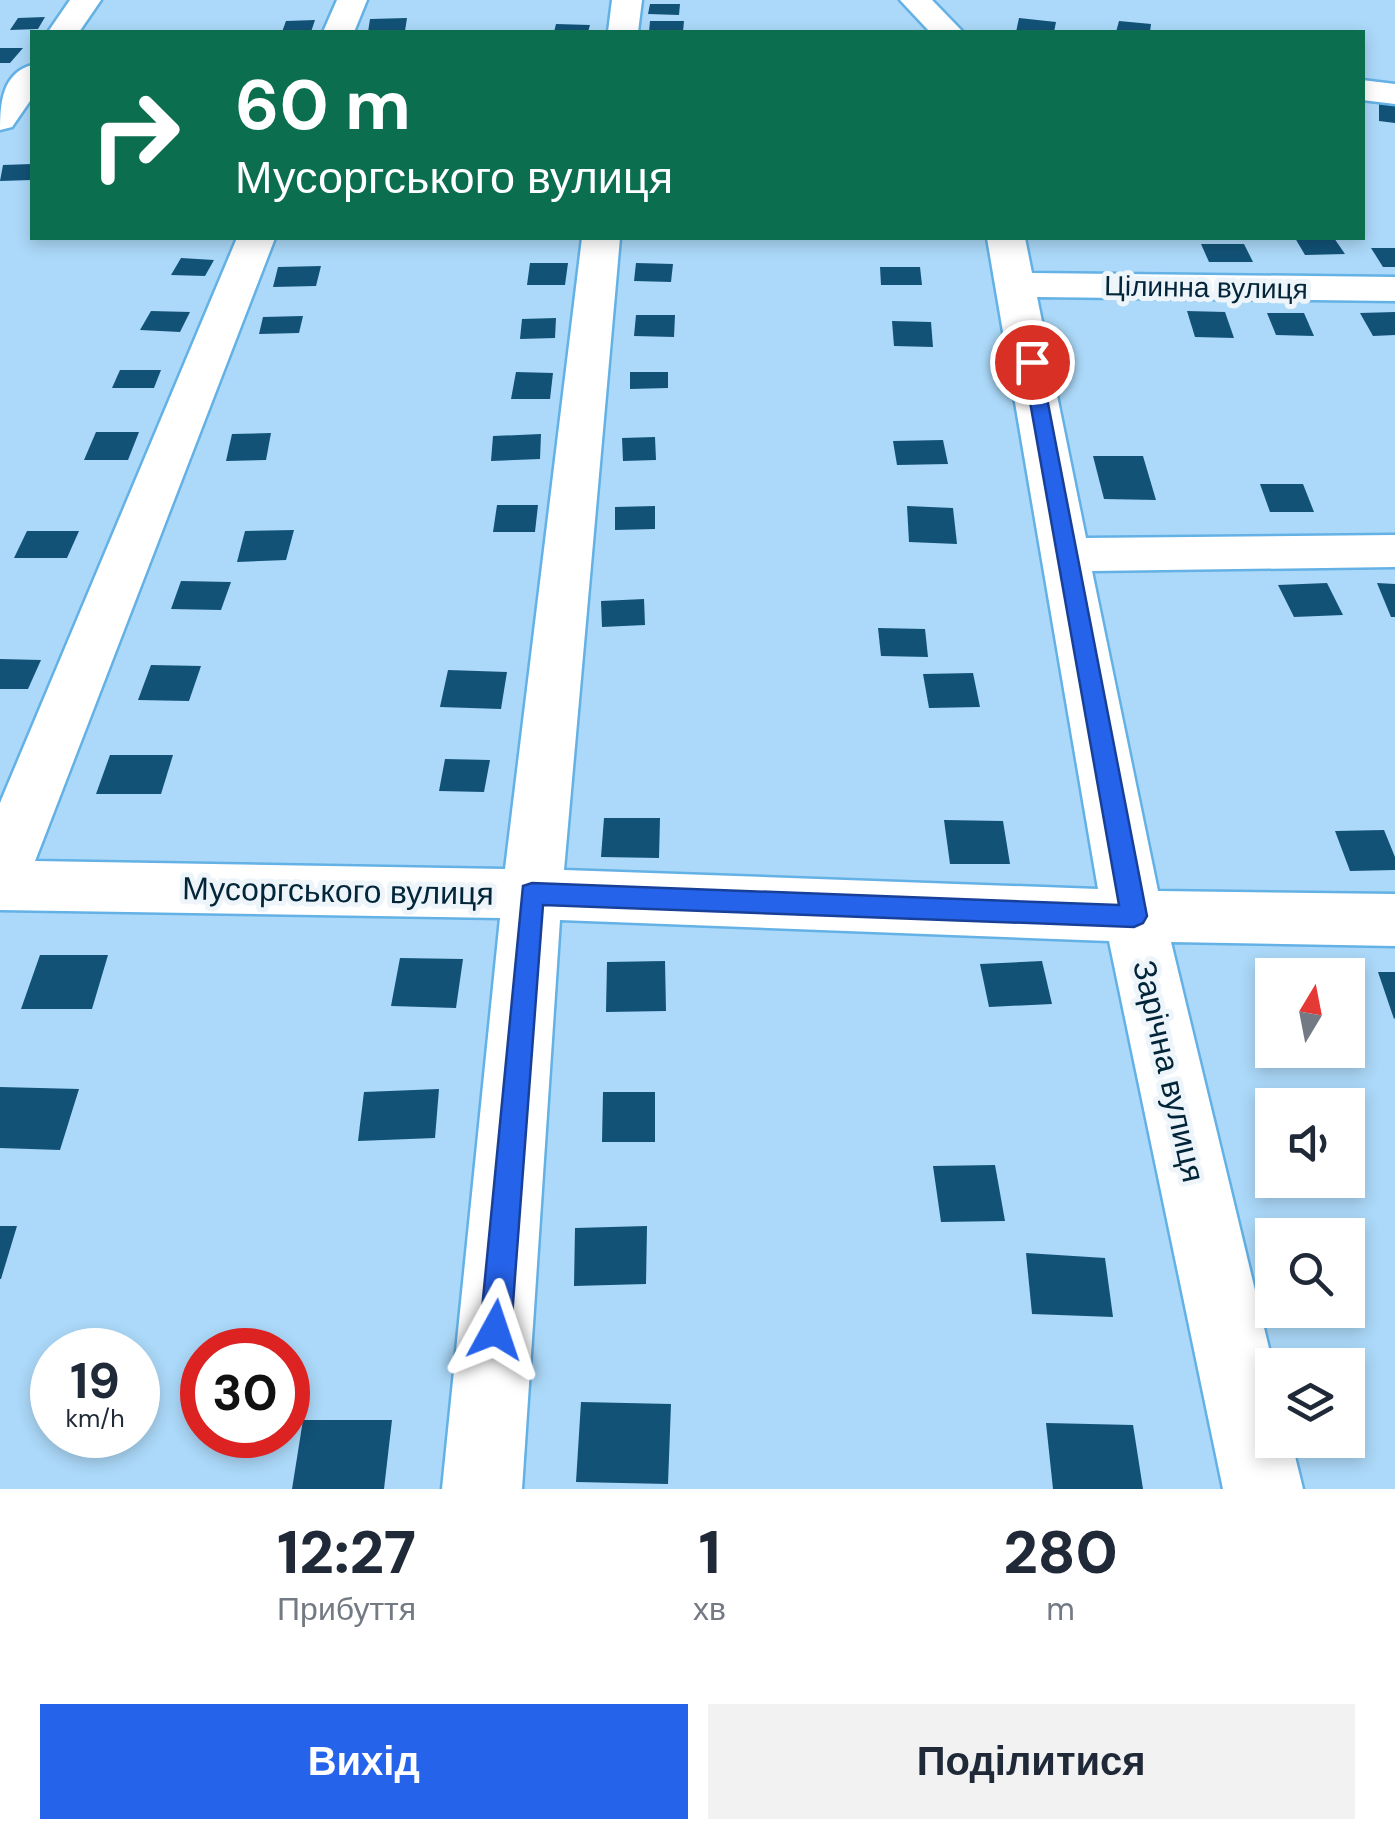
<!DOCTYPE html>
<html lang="uk">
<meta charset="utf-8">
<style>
body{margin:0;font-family:"DM Sans",sans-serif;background:#f2f2f3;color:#1f2937;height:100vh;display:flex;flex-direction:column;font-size:38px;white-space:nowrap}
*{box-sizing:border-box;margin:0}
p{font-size:32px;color:#747a83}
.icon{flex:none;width:55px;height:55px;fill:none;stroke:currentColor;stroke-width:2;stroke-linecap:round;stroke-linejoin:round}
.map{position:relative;height:1489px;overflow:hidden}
.details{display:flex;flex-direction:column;background:#fff;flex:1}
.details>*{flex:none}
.top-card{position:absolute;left:30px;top:30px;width:1335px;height:210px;border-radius:0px;box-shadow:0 5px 15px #0003;background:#0b6e4f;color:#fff;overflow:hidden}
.needle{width:65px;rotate:10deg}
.buttons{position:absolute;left:1255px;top:958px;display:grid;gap:20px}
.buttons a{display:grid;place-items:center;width:110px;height:110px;border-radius:0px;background:#fff;box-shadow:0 5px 15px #0003;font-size:50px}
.speed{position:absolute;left:30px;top:1328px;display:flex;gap:20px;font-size:50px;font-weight:700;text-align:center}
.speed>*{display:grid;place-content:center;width:130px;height:130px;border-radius:50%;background:#fff;box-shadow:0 5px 15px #0003;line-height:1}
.speed small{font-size:25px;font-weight:400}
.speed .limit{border:15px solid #d22;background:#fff;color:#111}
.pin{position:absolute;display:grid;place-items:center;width:85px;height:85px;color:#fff;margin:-42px;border:5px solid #fff;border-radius:50%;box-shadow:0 2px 10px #0007}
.me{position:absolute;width:110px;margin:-55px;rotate:5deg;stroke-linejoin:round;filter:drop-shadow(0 0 8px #0008)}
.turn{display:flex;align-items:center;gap:35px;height:210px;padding:0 40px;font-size:45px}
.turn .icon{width:130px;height:130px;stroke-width:2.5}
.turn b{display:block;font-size:70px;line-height:85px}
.eta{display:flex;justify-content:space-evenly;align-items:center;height:170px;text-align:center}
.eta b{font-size:60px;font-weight:800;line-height:70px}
.action{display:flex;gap:20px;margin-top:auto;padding:20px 40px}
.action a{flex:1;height:115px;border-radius:0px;background:#2563eb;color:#fff;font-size:40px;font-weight:800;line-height:115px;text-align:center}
.action a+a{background:#f2f2f3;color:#1f2937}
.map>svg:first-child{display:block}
</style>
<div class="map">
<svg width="1395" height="1489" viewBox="0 0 1395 1489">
<rect width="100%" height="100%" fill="#acd9f9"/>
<g fill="#125277">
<polygon points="650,4 680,4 679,15 648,14"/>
<polygon points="45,17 38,29 10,30 18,18"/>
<polygon points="407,18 405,31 368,32 370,19"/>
<polygon points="1019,18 1056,22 1054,32 1016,32"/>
<polygon points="315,20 311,32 282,32 286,21"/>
<polygon points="650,21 684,21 683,32 649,32"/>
<polygon points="1119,21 1151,24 1150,32 1116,32"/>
<polygon points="556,24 590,25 588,32 554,32"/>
<polygon points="0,48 23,48 10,63 0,63"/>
<polygon points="1379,104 1395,106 1395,123 1379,121"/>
<polygon points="32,164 32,180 0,181 3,165"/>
<polygon points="1295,238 1334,238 1345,254 1305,255"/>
<polygon points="1201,244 1244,244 1253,262 1209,262"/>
<polygon points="1371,248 1395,248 1395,267 1383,267"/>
<polygon points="181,258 214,260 205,276 171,275"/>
<polygon points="530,263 568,263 565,285 527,285"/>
<polygon points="636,263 673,264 671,282 634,281"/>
<polygon points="321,266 316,286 273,287 278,267"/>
<polygon points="880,267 920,267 922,285 881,285"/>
<polygon points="151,311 190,312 180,332 140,330"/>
<polygon points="1187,311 1225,312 1234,338 1195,337"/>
<polygon points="1395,312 1395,335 1373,336 1360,313"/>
<polygon points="1267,313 1304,313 1314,336 1276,335"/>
<polygon points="636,315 675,315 674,337 634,336"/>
<polygon points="303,316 299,333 259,334 263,317"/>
<polygon points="556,318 555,338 520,339 522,319"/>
<polygon points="892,321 931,322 933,347 894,346"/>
<polygon points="120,370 161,370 154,388 112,388"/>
<polygon points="516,372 553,373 550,399 511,399"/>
<polygon points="630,372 668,372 668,388 630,389"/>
<polygon points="96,432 139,432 128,460 84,460"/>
<polygon points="271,433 266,460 226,461 232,434"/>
<polygon points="541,434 540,459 491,461 493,436"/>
<polygon points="655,437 656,460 623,461 622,438"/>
<polygon points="943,440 948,464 897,465 893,441"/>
<polygon points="1093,456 1143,456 1156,500 1104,499"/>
<polygon points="1260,484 1303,484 1314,512 1270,512"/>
<polygon points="497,505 538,505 535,532 493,532"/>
<polygon points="655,506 655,529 615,530 615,507"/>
<polygon points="907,506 953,508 957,544 909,542"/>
<polygon points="294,530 286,560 237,562 245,531"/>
<polygon points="27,531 79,531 67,558 14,558"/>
<polygon points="181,581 231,582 221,610 171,609"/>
<polygon points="1327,583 1343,615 1294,617 1278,585"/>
<polygon points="1377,583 1395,584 1395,617 1391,617"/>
<polygon points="644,599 645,625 602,627 601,601"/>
<polygon points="878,628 925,629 928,657 881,656"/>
<polygon points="0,659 41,660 28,689 0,689"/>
<polygon points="151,665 201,666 189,701 138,700"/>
<polygon points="448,670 507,672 501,709 440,707"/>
<polygon points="973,673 980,707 929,708 923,674"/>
<polygon points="110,755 173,755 161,794 96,794"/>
<polygon points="445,759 490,760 484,792 439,791"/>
<polygon points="604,818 660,818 659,858 601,857"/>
<polygon points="944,820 1003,821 1010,864 950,864"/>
<polygon points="1384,830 1395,857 1395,870 1350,871 1335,831"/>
<polygon points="40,955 108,955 92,1009 21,1009"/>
<polygon points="400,958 463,959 456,1008 391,1006"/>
<polygon points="665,961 666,1011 606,1012 607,962"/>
<polygon points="1042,961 1052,1004 989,1007 980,964"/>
<polygon points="1378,972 1395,972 1395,1018 1394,1019"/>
<polygon points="0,1087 79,1089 60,1150 0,1148"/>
<polygon points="439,1089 435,1138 358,1141 364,1092"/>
<polygon points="603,1092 655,1092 655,1142 602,1142"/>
<polygon points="995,1165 1005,1221 941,1222 933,1166"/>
<polygon points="0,1226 17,1226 1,1279 0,1279"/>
<polygon points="647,1226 646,1284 574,1286 575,1228"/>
<polygon points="1026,1253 1105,1258 1113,1317 1032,1314"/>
<polygon points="581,1402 671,1404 668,1484 576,1482"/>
<polygon points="303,1420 392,1420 384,1489 292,1489"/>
<polygon points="1046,1423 1133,1425 1143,1489 1053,1489"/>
</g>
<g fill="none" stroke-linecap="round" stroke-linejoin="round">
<defs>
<g id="minor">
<polygon points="70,0 101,0 79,32 48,32"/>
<polygon points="337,0 367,0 354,32 323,32"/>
<polygon points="612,0 642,0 638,32 608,32"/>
<polygon points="900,0 932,0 963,32 930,32"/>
<path d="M32 65V98L12 127 0 130C0 104 2 73 32 65Z"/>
<polygon points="1362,80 1395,84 1395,104 1362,100"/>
<polygon points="237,238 275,238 35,861 505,869 582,238 620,238 564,870 1098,889 987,238 1025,238 1032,273 1395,277 1395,301 1037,297 1086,538 1395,535 1395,567 1092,571 1158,891 1395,894 1395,946 1171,942 1273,1365 1272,1440 1291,1440 1303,1489 1223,1489 1109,941 560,920 522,1489 442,1489 500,918 0,910 0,803"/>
</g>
</defs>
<use href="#minor" stroke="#63b1e5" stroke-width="5"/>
<use href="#minor" fill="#fff" fill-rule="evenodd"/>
</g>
<polygon fill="#2563eb" stroke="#184099" stroke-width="2.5" points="1032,356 1040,362 1147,916 1143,923 1134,927 543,905 511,1330 506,1341 495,1346 484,1341 480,1330 523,886 532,883 1119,905 1023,362"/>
<g text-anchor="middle" stroke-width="10" stroke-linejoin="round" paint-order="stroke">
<g font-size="28" fill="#022539" stroke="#edf4fa">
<text transform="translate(1206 287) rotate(1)" y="10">Цілинна вулиця</text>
</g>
<g font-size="32" fill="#022539" stroke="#edf4fa">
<text transform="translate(338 891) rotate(1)" y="11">Мусоргського вулиця</text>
<text transform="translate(1169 1071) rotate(77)" y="11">Зарічна вулиця</text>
</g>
</g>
</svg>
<div class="buttons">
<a><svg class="needle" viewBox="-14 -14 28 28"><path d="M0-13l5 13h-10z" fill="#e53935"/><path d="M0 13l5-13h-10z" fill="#747a83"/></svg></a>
<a><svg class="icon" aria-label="sound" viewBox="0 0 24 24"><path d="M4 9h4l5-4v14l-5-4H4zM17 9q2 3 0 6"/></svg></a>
<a><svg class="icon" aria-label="search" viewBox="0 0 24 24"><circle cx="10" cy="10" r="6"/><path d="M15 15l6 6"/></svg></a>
<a><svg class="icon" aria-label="layers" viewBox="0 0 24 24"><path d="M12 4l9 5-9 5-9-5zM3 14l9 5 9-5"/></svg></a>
</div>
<div class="speed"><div>19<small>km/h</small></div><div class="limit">30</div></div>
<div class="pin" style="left:1032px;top:362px;background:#d93025"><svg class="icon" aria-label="arrive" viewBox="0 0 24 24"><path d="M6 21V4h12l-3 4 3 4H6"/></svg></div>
<svg class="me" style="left:495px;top:1330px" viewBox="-20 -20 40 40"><path d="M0-17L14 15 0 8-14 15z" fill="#2563eb" stroke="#fff" stroke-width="4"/></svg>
<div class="top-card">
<div class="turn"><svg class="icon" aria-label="right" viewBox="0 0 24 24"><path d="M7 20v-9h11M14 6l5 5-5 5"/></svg><div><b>60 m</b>Мусоргського вулиця</div></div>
</div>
</div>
<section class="details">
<div class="eta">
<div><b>12:27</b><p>Прибуття</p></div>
<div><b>1</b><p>хв</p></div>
<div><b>280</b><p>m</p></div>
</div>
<div class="action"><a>Вихід</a><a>Поділитися</a></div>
</section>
